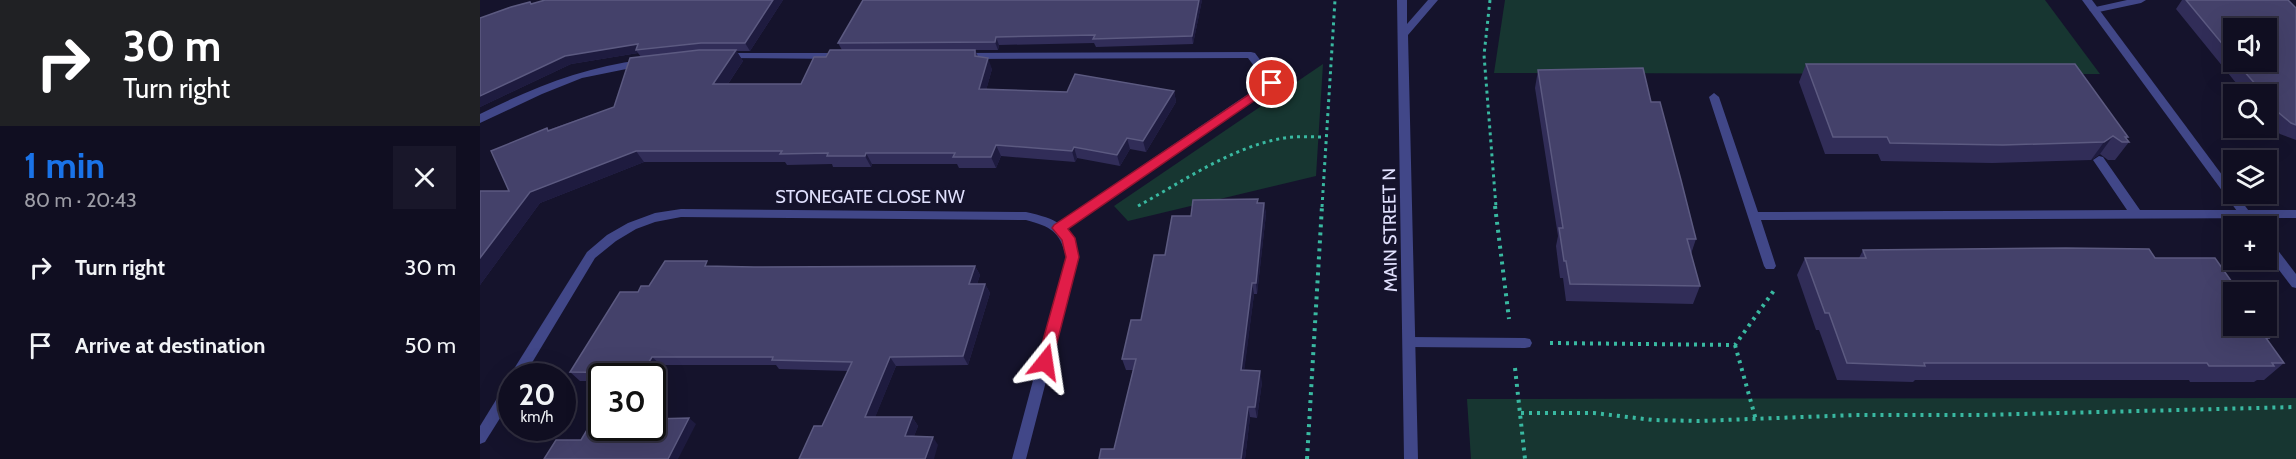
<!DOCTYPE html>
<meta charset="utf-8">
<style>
body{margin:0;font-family:Cabin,sans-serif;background:#19172a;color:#f1f3f6;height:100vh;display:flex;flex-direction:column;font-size:22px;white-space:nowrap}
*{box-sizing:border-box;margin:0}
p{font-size:20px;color:#9c9ca5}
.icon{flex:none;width:33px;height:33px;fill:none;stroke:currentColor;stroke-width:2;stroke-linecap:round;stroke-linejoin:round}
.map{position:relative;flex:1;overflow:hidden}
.sheet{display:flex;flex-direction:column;background:#100e21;width:480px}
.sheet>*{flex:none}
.hud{background:#202124;color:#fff;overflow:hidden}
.fabs{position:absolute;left:1743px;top:18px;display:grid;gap:12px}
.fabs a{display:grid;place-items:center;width:54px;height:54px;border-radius:0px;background:#100e21;box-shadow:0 6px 24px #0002,0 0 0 2px #302e3f;font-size:30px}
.speed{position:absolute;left:18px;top:363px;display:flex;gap:12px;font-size:30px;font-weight:700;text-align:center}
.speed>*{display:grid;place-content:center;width:78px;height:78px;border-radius:50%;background:#100e21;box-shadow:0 6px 24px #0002,0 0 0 2px #302e3f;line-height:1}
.speed small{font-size:15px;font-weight:400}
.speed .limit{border:3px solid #111;border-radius:9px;background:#fff;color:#111}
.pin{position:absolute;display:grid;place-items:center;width:51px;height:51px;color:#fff;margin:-26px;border:3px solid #fff;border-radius:50%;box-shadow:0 2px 6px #0007}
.me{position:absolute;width:66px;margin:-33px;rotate:15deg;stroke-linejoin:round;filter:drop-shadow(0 0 4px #0008)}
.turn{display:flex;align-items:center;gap:21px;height:126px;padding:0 24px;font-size:27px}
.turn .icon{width:78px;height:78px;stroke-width:2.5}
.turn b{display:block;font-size:42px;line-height:51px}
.round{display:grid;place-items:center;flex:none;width:63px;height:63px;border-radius:0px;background:#19172a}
.summary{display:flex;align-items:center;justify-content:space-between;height:102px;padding:0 24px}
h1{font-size:36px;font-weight:800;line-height:45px;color:#1a73e8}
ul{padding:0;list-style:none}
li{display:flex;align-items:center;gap:18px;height:78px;padding:0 24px}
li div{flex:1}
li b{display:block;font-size:22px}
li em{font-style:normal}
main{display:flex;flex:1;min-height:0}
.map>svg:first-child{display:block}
</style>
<main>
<section class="sheet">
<div class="hud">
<div class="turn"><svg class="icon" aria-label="right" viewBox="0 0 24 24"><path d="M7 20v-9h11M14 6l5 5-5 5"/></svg><div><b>30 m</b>Turn right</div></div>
</div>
<div class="summary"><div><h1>1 min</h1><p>80 m · 20:43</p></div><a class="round"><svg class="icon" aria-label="close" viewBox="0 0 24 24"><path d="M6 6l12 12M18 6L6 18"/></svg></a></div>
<ul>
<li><svg class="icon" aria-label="right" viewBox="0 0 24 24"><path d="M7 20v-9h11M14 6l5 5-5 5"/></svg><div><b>Turn right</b></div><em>30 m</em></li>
<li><svg class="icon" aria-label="arrive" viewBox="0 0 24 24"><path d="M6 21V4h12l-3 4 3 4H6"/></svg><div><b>Arrive at destination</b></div><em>50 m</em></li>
</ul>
</section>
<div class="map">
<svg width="1816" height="459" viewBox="0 0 1816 459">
<rect width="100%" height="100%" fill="#15132c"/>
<g fill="#173631">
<polygon points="1025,0 1565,0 1620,74 1014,73"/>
<polygon points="843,64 836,176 648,221 634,206"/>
<polygon points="1816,398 1816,459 991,459 987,399"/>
</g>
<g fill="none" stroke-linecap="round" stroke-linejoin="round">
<g stroke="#39b9a1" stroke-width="3" stroke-dasharray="3 4" stroke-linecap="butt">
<polyline points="1010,0 1004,55 1016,207"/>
<path d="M658 206C704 181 751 147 804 138 817 136 831 137 845 137"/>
<polyline points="842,207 855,0"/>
</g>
<g stroke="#39b9a1" stroke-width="4" stroke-dasharray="3 5" stroke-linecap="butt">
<polyline points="1015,206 1029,319"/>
<polyline points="1070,343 1255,345 1295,289"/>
<polyline points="1255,345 1276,420"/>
<polyline points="1035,368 1045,459"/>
<polyline points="1041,413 1114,413 1173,420 1218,421 1376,415 1502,415 1816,407"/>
<polyline points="827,459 842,206"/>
</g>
<g fill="#414788" fill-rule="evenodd">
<polygon points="1647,0 1666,0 1661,3 1614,13 1609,10 1611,8"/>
<polygon points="771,52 775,53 796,81 797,83 796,85 578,233 572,228 574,225 786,82 768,58 482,59 477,56 482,53"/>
<polygon points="245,53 363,53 368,56 363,59 241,58 240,56"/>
<path d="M162 60 166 61 167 63 166 65 102 78 62 94 0 123V114C52 88 104 67 162 60Z"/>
<polygon points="1234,93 1239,97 1278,212 1647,210 1613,160 1619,156 1623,157 1660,210 1816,210 1816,218 1281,220 1296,266 1294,269 1286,269 1284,266 1229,97"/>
<polygon points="930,337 1045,338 1050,339 1052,343 1050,347 1045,348 930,347 925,346 923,342 925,338"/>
</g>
<g fill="#414788" fill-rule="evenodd">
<polygon points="1602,0 1612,0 1780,226 1768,226"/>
<path d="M201 209 546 212C577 219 590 224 598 257L546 459H532L586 257C580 231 571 227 546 220L201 217 175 222 156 229 136 241 115 258 44 376H32V379L30 376 32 372 107 252 127 235 148 223 175 213Z"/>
<polygon points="1786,239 1790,240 1816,274 1816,288 1812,287 1786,253"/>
<polygon points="32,380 32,399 5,442 0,444 0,426 27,382"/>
</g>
<polygon fill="#414788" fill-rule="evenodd" points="917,0 927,0 927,24 948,0 958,0 928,35 938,459 924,459"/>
</g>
<g fill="#312d58" fill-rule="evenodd">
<polygon points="65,0 303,0 270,51 256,51 263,61 248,84 321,84 346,57 362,50 358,43 722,0 713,44 616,47 614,43 519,45 518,50 495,50 498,56 512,69 506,90 587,92 694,91 696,102 666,152 650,149 640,166 597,158 595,162 521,156 516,168 479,168 477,164 392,164 391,167 353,167 352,164 307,165 305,162 164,162 60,203 0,285 0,191 29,191 68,130 134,107 161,57 158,53 91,64 0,107 0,18"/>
<path d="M1702 0H1808L1816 8V140L1800 134 1789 124 1786 121V94H1765L1696 9ZM1754 28 1786 62H1754Z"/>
<polygon points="1326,64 1648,137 1646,139 1649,142 1635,160 1628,160 1620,154 1611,160 1512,163 1401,161 1398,154 1345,154 1319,82"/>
<polygon points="1058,70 1171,102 1216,239 1211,254 1220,286 1213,304 1086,301 1083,278 1080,278 1076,246 1078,236 1055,88"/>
<polygon points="778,203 784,203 786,214 777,294 774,294 764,370 782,382 777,418 770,417 765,459 619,459 634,449 653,370 646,370 642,359 661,320 685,255"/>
<polygon points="1383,250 1675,258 1789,338 1787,340 1804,363 1784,380 1777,380 1774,382 1710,382 1709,380 1435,380 1433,382 1357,380 1339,330 1336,330 1317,275 1325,258 1379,258"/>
<polygon points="231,266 274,267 495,266 500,275 497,284 505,284 510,293 488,365 416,366 395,417 432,417 438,426 434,436 458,445 342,426 368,371 299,369 296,365 181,365 172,380 172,376 122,376 122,381 100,381 90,372 158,292 169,286"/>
</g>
<g fill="#1e1b3f">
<polygon points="293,0 303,0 270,51 265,43"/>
<polygon points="719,0 722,0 713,44 712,36"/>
<polygon points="516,37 519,45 518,50 515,42"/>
<polygon points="158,44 156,50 158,53 91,64 0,107 0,96 85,56"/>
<polygon points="256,50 263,61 240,96 233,84"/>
<polygon points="508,58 512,69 503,101 499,89"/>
<polygon points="694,91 696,102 666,152 663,141"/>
<polygon points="1633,136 1620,154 1611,160 1624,142"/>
<polygon points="647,138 650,149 640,166 637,155"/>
<polygon points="516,145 521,156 516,168 511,157"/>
<polygon points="594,147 597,158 595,162 592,151"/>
<polygon points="156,151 164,162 60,203 0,285 0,258 50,192"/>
<polygon points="386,153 392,164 391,167 385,156"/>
<polygon points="784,203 786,214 777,294 776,283"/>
<polygon points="495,266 500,275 494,293 489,284"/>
<polygon points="772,283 774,294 763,381 761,370"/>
<polygon points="505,284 510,293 488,365 483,356"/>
<polygon points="172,357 181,365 172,380 172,376 165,376 162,373"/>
<polygon points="410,357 416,366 392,425 385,417"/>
<polygon points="780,371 782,382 777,418 775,407"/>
<polygon points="768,407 770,417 765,459 761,459"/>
<polygon points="432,417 438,426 431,444 425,436"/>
<polygon points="209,418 216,424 198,459 188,459"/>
<polygon points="453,437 458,445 454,459 445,459"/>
</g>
<g fill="#44416a" stroke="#5c5a81" stroke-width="1.5">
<polygon points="65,0 293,0 265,43 221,43 156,50 158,44 85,56 0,96 0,18 31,7 50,2 51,4"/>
<polygon points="383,0 719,0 712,36 613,39 615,35 516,37 515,42 358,43"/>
<polygon points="1706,0 1808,0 1816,8 1816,125 1811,123 1799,113 1786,98 1786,94 1784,94 1756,62 1786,62 1786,28 1754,28 1754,58"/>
<polygon points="219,50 256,50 233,84 321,84 334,57 346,57 350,50 495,50 495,56 508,58 499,89 587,92 595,74 694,91 663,141 647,138 637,155 594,147 592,151 516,145 511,157 473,157 475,153 386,153 385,156 347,156 348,153 300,154 302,151 156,151 50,192 0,258 0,191 29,191 11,151 67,128 68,131 134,107 150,58"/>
<polygon points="1326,64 1595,64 1648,137 1645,137 1649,142 1642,142 1633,136 1624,142 1523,145 1410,143 1407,137 1353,137"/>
<polygon points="1163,68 1171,102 1180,102 1201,180 1216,239 1207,239 1220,286 1090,284 1086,261 1084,261 1079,228 1083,228 1058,70"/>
<polygon points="778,199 777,203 784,203 776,283 772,283 761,370 780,371 775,407 768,407 761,459 619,459 621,449 634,449 656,359 642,359 651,320 661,320 674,255 685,255 692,216 711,216 713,200"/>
<polygon points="1586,248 1669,249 1675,258 1735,258 1759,292 1754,292 1754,326 1781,326 1789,338 1786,338 1804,363 1792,363 1794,366 1729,366 1727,363 1444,363 1445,366 1367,363 1349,313 1345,313 1325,258 1386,258 1383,250"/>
<polygon points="185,261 227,261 225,266 274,267 495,266 489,284 505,284 483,356 410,357 385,417 432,417 425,436 453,437 445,459 319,459 334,426 342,426 372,362 292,360 293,357 172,357 162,373 90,372 140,292 158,292 161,286 169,286"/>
<polygon points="209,418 188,459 64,459 76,440 101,440 113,420 122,420 122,428 172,428 172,419"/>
</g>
<polygon fill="#e11d48" stroke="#92132f" stroke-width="1.5" points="792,79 797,80 797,85 588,229 595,238 599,257 572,362 570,367 565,369 559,367 557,362 586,257 582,240 572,228 574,225"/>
<g text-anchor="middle" stroke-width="5" stroke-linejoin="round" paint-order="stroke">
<g font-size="18" fill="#e0e0fd" stroke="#15132c">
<text x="390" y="203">STONEGATE CLOSE NW</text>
<text transform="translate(910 230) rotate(-91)" y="6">MAIN STREET N</text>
</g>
</g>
</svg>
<div class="fabs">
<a><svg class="icon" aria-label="sound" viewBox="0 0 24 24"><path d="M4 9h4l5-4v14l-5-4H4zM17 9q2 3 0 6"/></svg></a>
<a><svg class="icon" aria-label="search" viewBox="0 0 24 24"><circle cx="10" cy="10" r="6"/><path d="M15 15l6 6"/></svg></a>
<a><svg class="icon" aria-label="layers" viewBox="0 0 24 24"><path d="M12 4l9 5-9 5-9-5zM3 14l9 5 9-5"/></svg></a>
<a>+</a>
<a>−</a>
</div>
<div class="speed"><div>20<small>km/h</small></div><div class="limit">30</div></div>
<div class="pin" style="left:792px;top:83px;background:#d93025"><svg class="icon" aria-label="arrive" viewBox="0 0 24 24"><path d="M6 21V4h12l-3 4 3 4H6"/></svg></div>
<svg class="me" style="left:565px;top:362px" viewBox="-20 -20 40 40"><path d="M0-17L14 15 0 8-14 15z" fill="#e11d48" stroke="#fff" stroke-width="4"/></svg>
</div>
</main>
